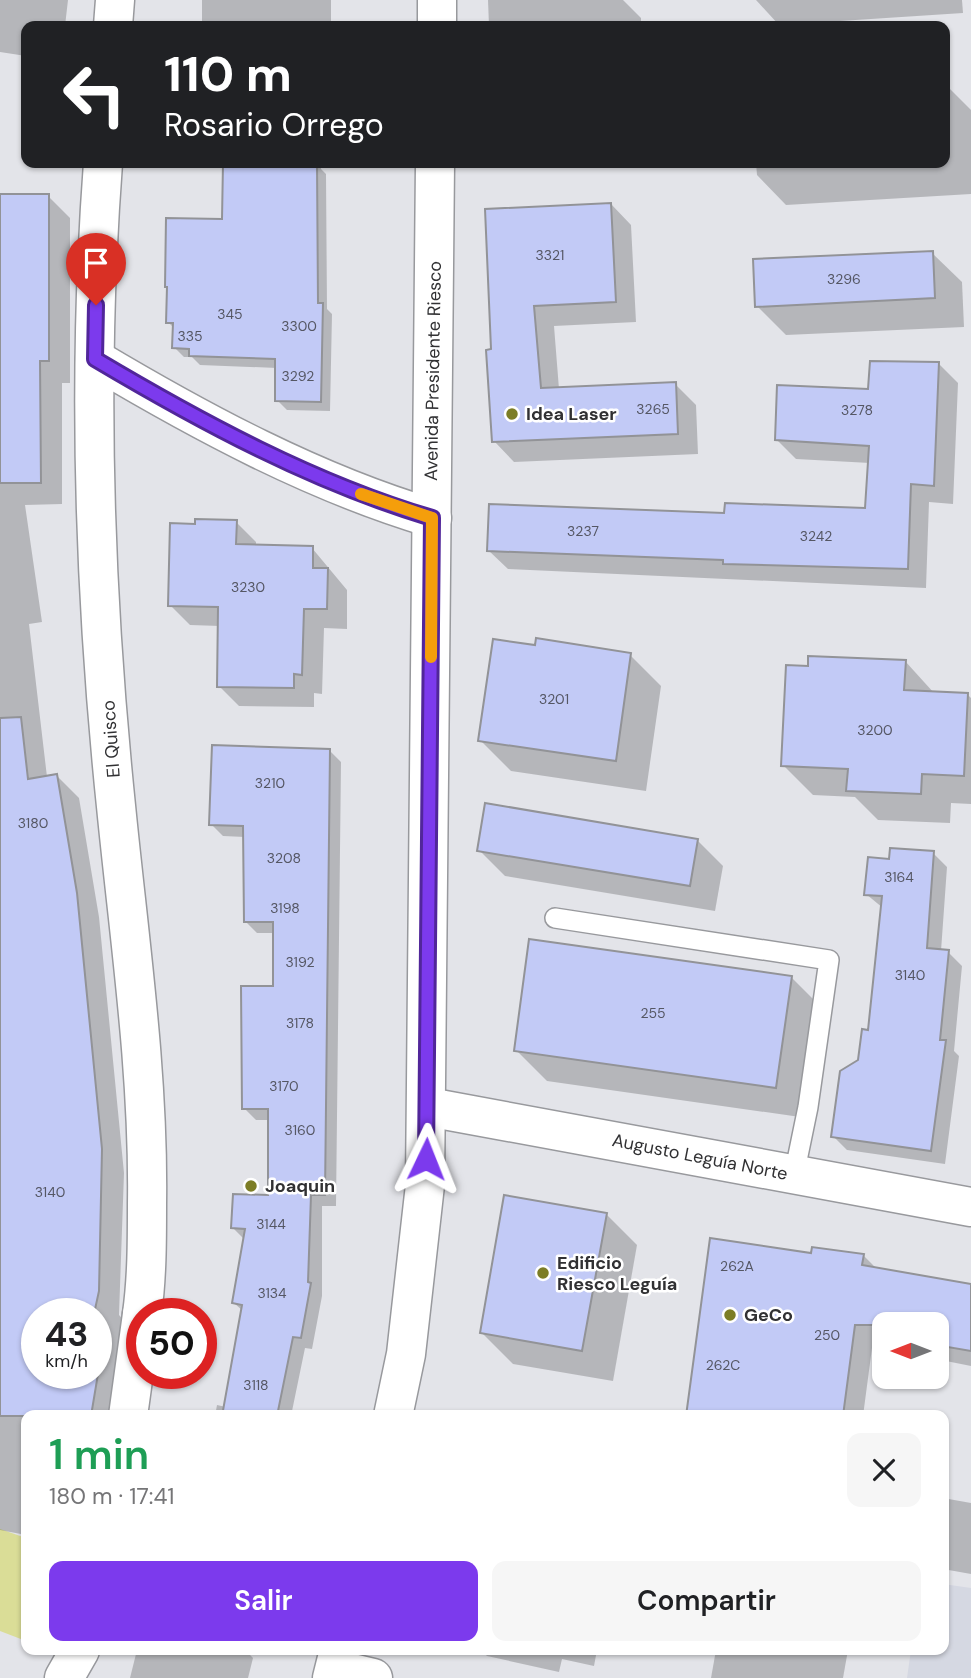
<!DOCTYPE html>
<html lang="es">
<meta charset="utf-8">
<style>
body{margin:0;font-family:"DM Sans",sans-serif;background:#f6f6f6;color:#202124;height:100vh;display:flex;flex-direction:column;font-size:26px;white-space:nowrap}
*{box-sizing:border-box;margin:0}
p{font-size:23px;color:#757577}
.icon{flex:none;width:38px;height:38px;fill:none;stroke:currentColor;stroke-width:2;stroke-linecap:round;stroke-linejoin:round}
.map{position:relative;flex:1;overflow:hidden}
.panel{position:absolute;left:21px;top:1410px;width:928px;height:245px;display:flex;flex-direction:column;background:#fff;border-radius:14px;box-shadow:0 2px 5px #0004}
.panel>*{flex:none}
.guide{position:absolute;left:21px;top:21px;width:929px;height:147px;border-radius:14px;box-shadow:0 2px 5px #0004;background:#202124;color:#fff;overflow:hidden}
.needle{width:46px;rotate:270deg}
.fabs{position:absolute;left:872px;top:1312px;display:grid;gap:14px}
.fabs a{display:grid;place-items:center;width:77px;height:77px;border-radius:14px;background:#fff;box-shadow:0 2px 5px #0004;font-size:35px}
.speed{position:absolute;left:21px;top:1298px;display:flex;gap:14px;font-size:35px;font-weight:700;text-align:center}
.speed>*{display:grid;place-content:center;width:91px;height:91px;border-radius:50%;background:#fff;box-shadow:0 2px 5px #0004;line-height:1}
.speed small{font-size:18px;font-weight:400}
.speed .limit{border:10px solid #d22;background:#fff;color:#111}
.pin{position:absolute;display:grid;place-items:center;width:60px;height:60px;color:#fff;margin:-72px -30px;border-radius:50% 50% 50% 0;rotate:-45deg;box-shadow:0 0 7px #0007}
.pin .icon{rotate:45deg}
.me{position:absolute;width:77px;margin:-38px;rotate:2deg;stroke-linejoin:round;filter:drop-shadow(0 0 5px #0008)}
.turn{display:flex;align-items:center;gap:24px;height:147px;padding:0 28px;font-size:32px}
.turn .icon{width:91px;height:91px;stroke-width:2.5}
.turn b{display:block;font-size:49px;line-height:60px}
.round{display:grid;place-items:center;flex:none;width:74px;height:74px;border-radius:14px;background:#f6f6f6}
.head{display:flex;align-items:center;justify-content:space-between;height:119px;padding:0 28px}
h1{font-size:42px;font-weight:600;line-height:52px;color:#1e9e55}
.cta{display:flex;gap:14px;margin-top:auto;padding:14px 28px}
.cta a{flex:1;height:80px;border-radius:14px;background:#7c3aed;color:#fff;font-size:28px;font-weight:600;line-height:80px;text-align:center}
.cta a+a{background:#f6f6f6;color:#202124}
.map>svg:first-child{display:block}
</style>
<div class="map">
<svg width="971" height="1678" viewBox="0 0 971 1678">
<rect width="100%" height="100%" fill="#e3e4e9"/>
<polygon fill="#d5d8e2" points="943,1584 971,1588 971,1678 907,1678 911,1650 943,1650"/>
<polygon fill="#dadd97" points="0,1529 26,1538 26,1641 0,1631"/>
<g fill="#0003" fill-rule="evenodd">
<polygon points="0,0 68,0 65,26 26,26 26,56 0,52"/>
<rect x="202" y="0" width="129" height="26"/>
<polygon points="488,0 623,0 641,18 641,26 489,26"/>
<polygon points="756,0 962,0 963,13 779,25"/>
<polygon points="945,84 971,110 971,194 786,205 757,175 756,163 945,163"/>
<polygon points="235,163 321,163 321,169 326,174 327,309 332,314 330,411 287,410 277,400 277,368 200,365 192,357 184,357 174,347 175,329 168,322 224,220"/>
<path d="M0 195 48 196 70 218V383H62V504L25 505 42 622 29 624 47 777 57 776 79 798 99 917 124 1173 119 1315 131 1328 117 1416H26V1535L0 1530ZM37 1314H96V1374H37Z"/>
<polygon points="611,204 631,225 636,322 554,326 559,389 675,384 696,405 698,454 514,462 494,441 493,351"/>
<polygon points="932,253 962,282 964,327 786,335 757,306"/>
<polygon points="939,364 958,383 953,504 929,502 926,588 508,569 488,550 726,515 867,510 870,463 796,459 777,440"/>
<polygon points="236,522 256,542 256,547 312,548 347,590 347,629 324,628 322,694 314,693 314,707 239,706 219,686 220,626 190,625 170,605 197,526"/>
<polygon points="537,647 630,655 661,686 646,791 511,771 480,740"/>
<polygon points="905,661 934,693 968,695 971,698 971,804 951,803 950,823 878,820 855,797 813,795 783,765 809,668"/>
<polygon points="329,750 341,762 336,1206 322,1206 322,1296 312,1349 305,1348 291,1416 215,1416 217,1405 226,1407 243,1311 234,1303 245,1240 233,1228 270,1197 270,1120 256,1120 244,1108 274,988 274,933 257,933 245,921 245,837 223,836 211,824"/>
<polygon points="697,840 723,866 715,911 505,876 479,850"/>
<polygon points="933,853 947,867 941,951 948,952 962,966 954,1051 959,1056 945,1164 847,1150 833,1136 870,1032 883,908 866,894 891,861"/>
<polygon points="791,977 822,1008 807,1118 547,1081 516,1050"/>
<polygon points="606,1214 637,1245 613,1381 513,1364 482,1333"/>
<polygon points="813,1255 863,1255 877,1269 971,1286 971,1366 936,1359 936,1325 884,1325 884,1350 872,1348 863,1416 693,1416"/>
<polygon points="943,1498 971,1503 971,1574 943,1569"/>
<polygon points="137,1650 245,1650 253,1658 248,1678 130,1678"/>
<polygon points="481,1650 597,1650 594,1666 562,1659 559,1672 487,1656"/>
<polygon points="716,1650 848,1650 843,1678 711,1678"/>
</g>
<g fill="#c2caf6" stroke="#929397" stroke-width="2">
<polygon points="223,163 317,163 318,303 323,303 321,402 275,401 275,359 189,356 189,349 172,348 173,323 166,323 167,287 165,287 166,218 222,219"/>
<polygon points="0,194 49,194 49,361 40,361 41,483 0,483"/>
<polygon points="611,203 616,302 534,306 541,388 676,382 678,434 492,442 486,350 491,349 485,209"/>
<polygon points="933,251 935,298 755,307 753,259"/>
<polygon points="870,361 939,362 934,486 911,484 908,569 723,564 723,560 487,551 489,504 724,513 725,503 865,508 869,446 775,440 777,385 868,389"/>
<polygon points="195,519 237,520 236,544 313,546 313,568 328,568 327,609 304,609 302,675 294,674 294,688 217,687 218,607 168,606 170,523 195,524"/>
<polygon points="536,638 631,653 616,761 478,741 493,639 535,645"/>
<polygon points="808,656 906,660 904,690 968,693 964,776 922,774 921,794 846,791 848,769 781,766 786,665 808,666"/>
<polygon points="21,717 28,779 57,774 77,893 102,1149 99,1291 94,1314 37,1314 37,1374 98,1374 91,1416 0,1416 0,718"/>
<polygon points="212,745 330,749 325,1195 311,1195 308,1282 311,1283 301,1338 293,1337 277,1416 222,1416 242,1305 232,1303 245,1229 231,1228 233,1194 268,1195 268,1109 242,1109 241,986 273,986 273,922 244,922 243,826 209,825"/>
<polygon points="485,803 698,839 690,886 477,851"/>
<polygon points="890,848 934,851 927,948 949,950 940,1040 946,1040 931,1151 831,1137 840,1071 858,1060 862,1029 868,1030 882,896 864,895 868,857 889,859"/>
<polygon points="529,939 792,976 776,1088 514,1051"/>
<polygon points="504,1195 607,1213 582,1351 480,1333"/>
<polygon points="710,1238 811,1253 812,1247 864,1254 862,1265 971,1284 971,1351 936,1345 936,1325 855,1325 843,1416 686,1416"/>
</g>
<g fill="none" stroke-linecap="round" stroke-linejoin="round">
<defs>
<polyline id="lane" points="555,918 829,960 808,1107 794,1175"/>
<g id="street">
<polyline points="113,26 115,0"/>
<path d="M103 163C87 376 94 593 116 806 129 938 149 1071 147 1204 147 1241 147 1278 142 1314"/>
<path d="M95 359C201 422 314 483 432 518"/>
<polyline points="128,1416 142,1314"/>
<polyline points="335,1669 373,1678"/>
<polyline points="64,1678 80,1650"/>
</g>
<g id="secondary">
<polyline points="437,26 437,0"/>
<polyline points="428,1107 971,1207"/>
<polyline points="393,1416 406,1354 425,1185 435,163"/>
<polyline points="332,1678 339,1650"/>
</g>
</defs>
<use href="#lane" stroke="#98999d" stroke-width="22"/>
<use href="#street" stroke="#98999d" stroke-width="41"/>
<use href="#secondary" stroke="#98999d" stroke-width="41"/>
<use href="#lane" stroke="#fff" stroke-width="19"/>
<use href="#street" stroke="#fff" stroke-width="38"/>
<use href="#secondary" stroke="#fff" stroke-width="38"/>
</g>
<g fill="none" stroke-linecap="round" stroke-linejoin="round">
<defs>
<path id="route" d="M96 305 95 359C201 422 314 483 432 518L426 1159"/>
</defs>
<use href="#route" stroke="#51269a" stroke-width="18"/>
<use href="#route" stroke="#7c3aed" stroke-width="12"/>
<polyline stroke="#f59e0b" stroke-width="12" points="361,494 432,518 431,657"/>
</g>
<g fill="#7c7d25" stroke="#fff" stroke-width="2.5">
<circle cx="512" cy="414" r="7"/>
<circle cx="251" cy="1186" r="7"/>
<circle cx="543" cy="1273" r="7"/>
<circle cx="730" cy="1315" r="7"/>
</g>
<g text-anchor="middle" stroke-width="5" stroke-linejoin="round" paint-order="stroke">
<g font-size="14" fill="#555764">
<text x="550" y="260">3321</text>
<text x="844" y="284">3296</text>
<text x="230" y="319">345</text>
<text x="299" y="331">3300</text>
<text x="190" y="341">335</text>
<text x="298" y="381">3292</text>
<text x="653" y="414">3265</text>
<text x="857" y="415">3278</text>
<text x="583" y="536">3237</text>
<text x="816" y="541">3242</text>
<text x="248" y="592">3230</text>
<text x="554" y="704">3201</text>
<text x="875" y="735">3200</text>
<text x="270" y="788">3210</text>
<text x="33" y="828">3180</text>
<text x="284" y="863">3208</text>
<text x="899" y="882">3164</text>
<text x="285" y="913">3198</text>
<text x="300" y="967">3192</text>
<text x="910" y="980">3140</text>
<text x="653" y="1018">255</text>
<text x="300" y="1028">3178</text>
<text x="284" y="1091">3170</text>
<text x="300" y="1135">3160</text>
<text x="50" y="1197">3140</text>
<text x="271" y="1229">3144</text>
<text x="737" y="1271">262A</text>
<text x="272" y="1298">3134</text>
<text x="827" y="1340">250</text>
<text x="723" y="1370">262C</text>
<text x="256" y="1390">3118</text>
</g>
<g font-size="18" fill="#313133" stroke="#fff">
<text transform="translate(433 371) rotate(-89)" y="6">Avenida Presidente Riesco</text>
<text transform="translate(111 739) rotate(-94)" y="6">El Quisco</text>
<text transform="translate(700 1157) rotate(11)" y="6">Augusto Leguía Norte</text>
</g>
<g font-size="18" font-weight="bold" fill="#313133" stroke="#fff" text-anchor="start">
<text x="526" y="420">Idea Laser</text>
<text x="265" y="1192">Joaquin</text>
<text x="557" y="1269">Edificio<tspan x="557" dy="21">Riesco Leguía</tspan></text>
<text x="744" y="1321">GeCo</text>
</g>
</g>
</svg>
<div class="fabs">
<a><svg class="needle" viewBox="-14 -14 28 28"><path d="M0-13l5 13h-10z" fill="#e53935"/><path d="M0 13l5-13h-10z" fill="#757577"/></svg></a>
</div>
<div class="speed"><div>43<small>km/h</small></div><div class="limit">50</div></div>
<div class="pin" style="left:96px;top:305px;background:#d93025"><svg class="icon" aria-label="arrive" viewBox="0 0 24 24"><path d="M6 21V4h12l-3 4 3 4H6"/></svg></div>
<svg class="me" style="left:426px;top:1159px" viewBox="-20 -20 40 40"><path d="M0-17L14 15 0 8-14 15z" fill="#7c3aed" stroke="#fff" stroke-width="4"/></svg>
<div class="guide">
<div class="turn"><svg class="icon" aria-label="left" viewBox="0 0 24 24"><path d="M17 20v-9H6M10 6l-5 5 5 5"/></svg><div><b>110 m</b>Rosario Orrego</div></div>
</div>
<section class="panel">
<div class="head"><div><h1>1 min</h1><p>180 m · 17:41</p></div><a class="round"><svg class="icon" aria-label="close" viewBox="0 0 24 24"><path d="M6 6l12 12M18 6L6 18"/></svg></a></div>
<div class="cta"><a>Salir</a><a>Compartir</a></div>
</section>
</div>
